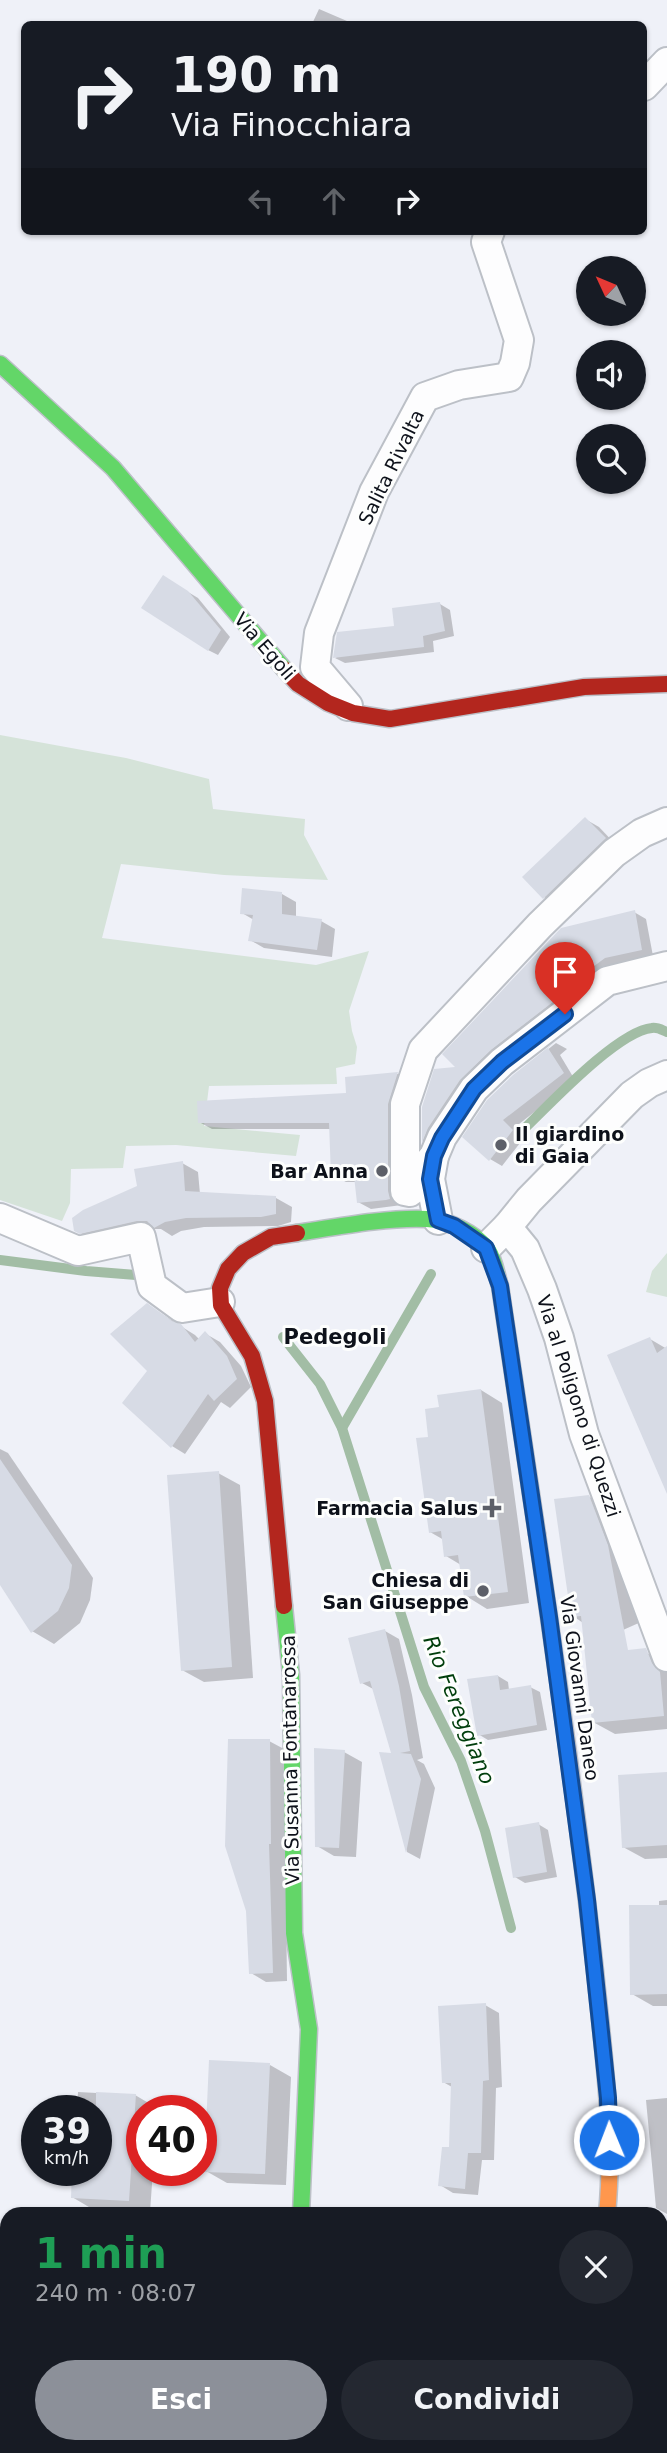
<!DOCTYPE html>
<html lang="it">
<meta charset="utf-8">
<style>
body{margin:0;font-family:"DejaVu Sans",sans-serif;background:#242831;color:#f1f3f6;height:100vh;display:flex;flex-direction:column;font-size:26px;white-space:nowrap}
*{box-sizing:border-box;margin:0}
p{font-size:23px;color:#9ea1a6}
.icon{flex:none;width:38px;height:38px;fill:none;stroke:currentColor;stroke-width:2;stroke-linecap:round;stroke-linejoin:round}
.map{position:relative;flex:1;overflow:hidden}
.panel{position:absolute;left:0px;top:2207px;width:668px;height:247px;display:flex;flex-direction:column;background:#171b24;border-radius:21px 21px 0 0;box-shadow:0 2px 5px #0004}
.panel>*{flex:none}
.banner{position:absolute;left:21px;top:21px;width:626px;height:214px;border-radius:10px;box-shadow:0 2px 5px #0004;background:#171b24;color:#f1f3f6;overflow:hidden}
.needle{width:46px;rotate:314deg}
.controls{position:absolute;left:576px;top:256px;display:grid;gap:14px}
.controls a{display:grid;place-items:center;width:70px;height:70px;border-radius:50%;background:#171b24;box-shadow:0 2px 5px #0004;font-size:35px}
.speed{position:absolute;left:21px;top:2095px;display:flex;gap:14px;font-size:35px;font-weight:700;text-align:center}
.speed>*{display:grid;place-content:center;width:91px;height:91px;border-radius:50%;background:#171b24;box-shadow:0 2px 5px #0004;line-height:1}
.speed small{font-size:18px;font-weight:400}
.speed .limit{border:10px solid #d22;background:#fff;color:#111}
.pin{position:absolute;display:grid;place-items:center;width:60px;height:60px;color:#fff;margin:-72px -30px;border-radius:50% 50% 50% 0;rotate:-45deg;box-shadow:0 0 7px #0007}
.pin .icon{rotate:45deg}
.me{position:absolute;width:77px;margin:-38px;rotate:359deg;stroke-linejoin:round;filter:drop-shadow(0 0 5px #0008)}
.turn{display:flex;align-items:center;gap:24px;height:147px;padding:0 35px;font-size:32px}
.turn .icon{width:91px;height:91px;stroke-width:2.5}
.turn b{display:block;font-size:49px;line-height:60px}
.lanes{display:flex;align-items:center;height:66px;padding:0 35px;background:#0003;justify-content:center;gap:35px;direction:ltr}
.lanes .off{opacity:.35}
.round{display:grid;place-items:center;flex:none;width:74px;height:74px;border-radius:37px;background:#242831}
.head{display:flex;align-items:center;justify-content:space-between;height:119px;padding:0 35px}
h1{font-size:42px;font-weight:600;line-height:52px;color:#1e9e55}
.primary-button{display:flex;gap:14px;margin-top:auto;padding:14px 35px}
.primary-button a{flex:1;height:80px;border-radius:42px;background:#8c9099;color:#fff;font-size:28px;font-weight:600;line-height:80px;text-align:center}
.primary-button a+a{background:#242831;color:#f1f3f6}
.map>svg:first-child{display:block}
</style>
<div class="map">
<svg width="667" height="2453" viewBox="0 0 667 2453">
<rect width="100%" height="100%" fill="#eff1f8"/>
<g fill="#d5e3d9">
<polygon points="0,735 126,758 209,779 213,809 305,819 304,835 328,880 224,875 121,864 102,938 316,965 369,951 349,1011 352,1031 357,1047 355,1064 336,1068 337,1084 209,1086 204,1126 300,1135 296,1156 176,1145 126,1146 123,1168 71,1169 70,1203 62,1221 0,1200"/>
<polygon points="667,1253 667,1297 646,1292 652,1271"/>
</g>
<g fill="#0003">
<polygon points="319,9 354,24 312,24"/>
<polygon points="163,577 198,598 230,637 218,655 208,650"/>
<polygon points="440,604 450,610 454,636 433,641 434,652 345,663 335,658"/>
<polygon points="585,819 599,827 619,848 559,906 544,897"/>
<polygon points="282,894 296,902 296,918 321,921 335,929 332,957 264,948 250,940 254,920 242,913"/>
<polygon points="634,912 646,919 653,956 617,964 585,987 434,1147 423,1142 423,1107 459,1068"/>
<polygon points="556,1043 567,1049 560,1055 575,1080 514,1128 524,1138 502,1166 490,1159 465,1136 514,1076"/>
<polygon points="398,1074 410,1081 402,1205 371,1209 358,1202 356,1182 346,1182 333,1175 331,1129 212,1129 199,1122 348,1094 347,1079"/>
<polygon points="182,1163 198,1172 200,1194 276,1198 292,1207 291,1222 278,1226 204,1227 181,1231 172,1236 161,1229 155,1229 97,1242 75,1230"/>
<polygon points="147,1305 195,1335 200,1340 206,1334 220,1342 241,1366 251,1387 230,1408 221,1402 185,1454 172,1446 150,1371"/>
<polygon points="650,1339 667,1349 667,1490"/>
<polygon points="481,1390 502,1403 529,1603 487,1609 466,1596 461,1565 446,1556 444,1540 430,1532 430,1438"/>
<polygon points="0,1449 8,1453 93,1578 90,1600 80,1623 54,1644 32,1631 0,1582"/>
<polygon points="218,1473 240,1485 253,1678 204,1682 182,1670"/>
<polygon points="588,1496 610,1509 641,1622 605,1638 573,1616"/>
<polygon points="385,1631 399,1639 412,1695 423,1758 417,1760 424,1764 435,1788 420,1859 407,1852 381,1754 394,1755 375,1690 362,1683"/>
<polygon points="647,1653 667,1665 667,1729 615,1734 593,1722"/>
<polygon points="498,1676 508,1682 509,1690 530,1687 540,1692 547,1730 488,1740 478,1734"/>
<polygon points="269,1741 284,1749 287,1981 266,1982 251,1973"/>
<polygon points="344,1752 362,1762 356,1857 334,1856 317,1846"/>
<polygon points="667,1774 667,1858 645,1859 623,1847"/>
<polygon points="538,1824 548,1830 557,1877 525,1883 515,1877"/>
<polygon points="667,1900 667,2006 653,2006 632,1994 659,1907 659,1901"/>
<polygon points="485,2005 499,2013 502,2087 496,2088 494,2160 482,2160 478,2195 453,2193 440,2185 451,2149 452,2087 443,2082"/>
<polygon points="270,2065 291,2077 286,2185 227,2183 206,2171"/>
<polygon points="78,2092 135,2095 157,2108 156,2110 142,2110 142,2170 153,2170 150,2212 94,2210 72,2197 74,2170 96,2170 96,2110 77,2110"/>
<polygon points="667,2098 667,2214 656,2208 646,2100"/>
<polygon points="667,2323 667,2453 616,2453 616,2446 662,2446 662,2334 663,2333 662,2325"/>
<polygon points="323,2446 372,2446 380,2453 324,2453"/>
<polygon points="507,2446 577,2446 577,2453 509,2453"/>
</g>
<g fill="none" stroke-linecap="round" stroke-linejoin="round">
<g stroke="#a2bda5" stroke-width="10">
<path d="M525 1128C550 1104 618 1031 652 1028 657 1027 662 1030 667 1032"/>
<polyline points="0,1260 86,1271 136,1275"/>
<polyline points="283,1337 320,1384 342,1428 424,1687 461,1761 485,1831 511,1928"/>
<polyline points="342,1428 431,1274"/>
</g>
</g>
<g fill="#d7dbe5">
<polygon points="163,575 188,591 221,630 208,651 141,608"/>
<polygon points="440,602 445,631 423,636 424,647 333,658 337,632 394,626 392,608"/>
<polygon points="585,817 606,838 543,899 522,877"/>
<polygon points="242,888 282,892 282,914 322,919 317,950 248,941 253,915 240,914"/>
<polygon points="635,910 642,950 605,958 574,981 571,988 491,1050 460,1080 428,1128 422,1143 422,1107 434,1069 455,1067 442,1054 561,928"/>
<polygon points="556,1041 548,1048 564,1073 503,1120 513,1130 489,1161 462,1137 487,1100 513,1075"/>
<polygon points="398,1072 388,1104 388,1191 390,1199 386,1200 357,1203 354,1176 331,1176 329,1123 198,1123 197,1101 346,1093 345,1077"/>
<polygon points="183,1161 185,1191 276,1196 276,1214 261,1217 186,1218 165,1222 154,1228 147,1221 137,1221 80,1234 74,1231 72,1218 83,1210 137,1186 134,1169"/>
<polygon points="147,1303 172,1321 181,1324 195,1342 205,1331 227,1356 237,1379 214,1401 208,1394 171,1448 122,1403 147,1371 110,1334"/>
<polygon points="650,1337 657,1353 667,1346 667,1494 607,1355"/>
<polygon points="481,1389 508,1592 464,1597 458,1555 444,1557 441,1531 429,1533 416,1438 428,1437 425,1409 439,1407 437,1395"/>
<polygon points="0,1459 72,1565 69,1588 58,1611 31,1633 0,1585"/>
<polygon points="219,1471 232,1667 181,1671 167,1475"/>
<polygon points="589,1495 608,1545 628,1650 646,1648 652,1663 660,1672 664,1716 592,1723 581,1616 571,1617 554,1499"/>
<polygon points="385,1629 399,1686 410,1751 400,1753 411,1754 421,1779 406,1853 379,1752 391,1753 370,1681 360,1684 348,1638"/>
<polygon points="498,1675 500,1690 531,1685 537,1725 477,1736 467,1679"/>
<polygon points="228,1739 270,1739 271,1844 269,1844 273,1973 249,1974 246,1911 225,1846"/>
<polygon points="314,1748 345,1750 339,1848 315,1847"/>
<polygon points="667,1772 667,1845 622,1848 618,1775"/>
<polygon points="539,1822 547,1872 513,1878 505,1828"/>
<polygon points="629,1905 667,1905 667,1994 630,1995"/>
<polygon points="486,2003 489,2080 483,2081 481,2153 468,2153 465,2189 438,2186 442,2147 449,2147 451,2083 442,2083 438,2006"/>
<polygon points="209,2060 270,2063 265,2174 204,2172"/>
<polygon points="96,2092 136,2094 129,2201 71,2198 72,2170 96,2170"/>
</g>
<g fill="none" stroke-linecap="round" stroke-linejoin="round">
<defs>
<g id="street">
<polyline points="644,86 667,62"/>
<polyline points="348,706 315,667 319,633 374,492 425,397 459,385 509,377 515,363 519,340 486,242 490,231"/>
<polyline points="434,1156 425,1166 410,1192 405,1191 405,1104 423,1050 540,925 614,853 642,833 667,822"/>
<polyline points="0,1218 78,1251 141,1237 152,1286 182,1308 220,1302"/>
<polyline points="438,1220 430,1179 434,1156 442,1137 474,1089 502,1062 607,981 667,966"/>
<polyline points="507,1227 529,1200 632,1095 649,1083 667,1075"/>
<polyline points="486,1248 507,1227 525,1249 542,1289 559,1338 584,1434 667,1657"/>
<polyline points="293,2446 293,2453"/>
</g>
<g id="fast">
<polyline points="0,364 113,468 284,669"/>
<path d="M297 1233C336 1227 388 1217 427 1219 447 1220 476 1233 488 1250 495 1261 496 1274 500 1286L537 1534"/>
<polyline points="284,1606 291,1675 294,1933 309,2029 301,2214"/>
<polyline points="592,2446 594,2453"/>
</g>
<path id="slow" d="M537 1534C558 1679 579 1825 595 1971 603 2051 615 2133 607 2214"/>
<g id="jam">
<polyline points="284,669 298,684 328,703 353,713 390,719 584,687 667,684"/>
<polyline points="284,1606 265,1401 252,1356 221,1305 220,1288 228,1269 243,1253 271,1237 297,1233"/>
</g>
</defs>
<use href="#street" stroke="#bcc0c7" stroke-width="32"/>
<use href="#fast" stroke="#bcc0c7" stroke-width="19"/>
<use href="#slow" stroke="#bcc0c7" stroke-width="19"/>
<use href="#jam" stroke="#bcc0c7" stroke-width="19"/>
<use href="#street" stroke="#fdfdfe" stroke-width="28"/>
<use href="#fast" stroke="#63d668" stroke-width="16"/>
<use href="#slow" stroke="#ff974d" stroke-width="16"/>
<use href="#jam" stroke="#b3261e" stroke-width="16"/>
</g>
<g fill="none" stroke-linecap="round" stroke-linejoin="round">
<defs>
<polyline id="route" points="565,1014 502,1062 474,1089 442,1138 434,1156 430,1179 438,1220 454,1226 486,1248 500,1286 549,1617 587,1900 608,2098 609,2140"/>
</defs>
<use href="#route" stroke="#114b97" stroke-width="18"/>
<use href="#route" stroke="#1a73e8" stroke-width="12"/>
</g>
<g fill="#5c5f68" stroke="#fdfefd" stroke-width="2.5">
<circle cx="501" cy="1145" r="7"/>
<circle cx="382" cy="1171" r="7"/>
<path d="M488.5 1497.5h7v7h7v7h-7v7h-7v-7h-7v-7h7z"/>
<circle cx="483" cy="1591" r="7"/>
</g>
<g text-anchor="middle" stroke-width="6" stroke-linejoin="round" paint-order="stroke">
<g font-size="19" fill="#0d111a" stroke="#fdfefd">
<text transform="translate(391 467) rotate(-64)" y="7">Salita Rivalta</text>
<text transform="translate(265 646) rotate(49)" y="7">Via Egoli</text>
<text transform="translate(579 1406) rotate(72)" y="7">Via al Poligono di Quezzi</text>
<text transform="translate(580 1688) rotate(82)" y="7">Via Giovanni Daneo</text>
<text transform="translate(290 1760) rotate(-91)" y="7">Via Susanna Fontanarossa</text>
</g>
<g font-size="19" font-weight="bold" fill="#0d111a" stroke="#fdfefd" text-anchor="end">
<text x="515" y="1141" text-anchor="start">Il giardino<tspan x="515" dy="22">di Gaia</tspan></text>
<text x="368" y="1178">Bar Anna</text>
<text x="478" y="1515">Farmacia Salus</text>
<text x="469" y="1587">Chiesa di<tspan x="469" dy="22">San Giuseppe</tspan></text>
</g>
<g font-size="21" font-weight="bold" fill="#0d111a" stroke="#fdfefd">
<text x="335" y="1344">Pedegoli</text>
</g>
<g font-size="21" font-style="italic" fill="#003e0c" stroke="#fdfefd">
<text transform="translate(459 1710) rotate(68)" y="7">Rio Fereggiano</text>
</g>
</g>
</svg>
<div class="controls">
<a><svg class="needle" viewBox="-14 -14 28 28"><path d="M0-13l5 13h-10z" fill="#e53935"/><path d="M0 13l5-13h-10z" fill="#9ea1a6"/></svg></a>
<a><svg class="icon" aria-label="sound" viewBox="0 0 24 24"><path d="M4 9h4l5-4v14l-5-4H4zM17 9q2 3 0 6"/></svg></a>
<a><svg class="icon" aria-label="search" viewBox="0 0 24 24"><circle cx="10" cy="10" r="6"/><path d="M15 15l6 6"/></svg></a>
</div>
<div class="speed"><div>39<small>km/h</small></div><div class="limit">40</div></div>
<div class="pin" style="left:565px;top:1014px;background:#d93025"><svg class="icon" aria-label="arrive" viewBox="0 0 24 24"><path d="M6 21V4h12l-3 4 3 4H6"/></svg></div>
<svg class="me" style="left:609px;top:2140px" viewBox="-20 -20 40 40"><circle r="17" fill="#1a73e8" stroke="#fff" stroke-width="3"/><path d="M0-11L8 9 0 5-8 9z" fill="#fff"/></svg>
<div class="banner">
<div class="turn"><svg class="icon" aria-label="right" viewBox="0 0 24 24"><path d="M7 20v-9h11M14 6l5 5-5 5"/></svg><div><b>190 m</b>Via Finocchiara</div></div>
<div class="lanes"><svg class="icon off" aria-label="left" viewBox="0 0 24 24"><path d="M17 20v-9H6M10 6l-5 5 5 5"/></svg><svg class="icon off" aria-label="ahead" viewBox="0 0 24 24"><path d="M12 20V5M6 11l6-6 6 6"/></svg><svg class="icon" aria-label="right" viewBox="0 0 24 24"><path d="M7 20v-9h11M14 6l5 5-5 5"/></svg></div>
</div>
<section class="panel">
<div class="head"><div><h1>1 min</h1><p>240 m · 08:07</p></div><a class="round"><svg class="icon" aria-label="close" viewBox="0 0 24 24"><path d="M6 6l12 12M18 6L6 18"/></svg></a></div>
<div class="primary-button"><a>Esci</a><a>Condividi</a></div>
</section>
</div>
